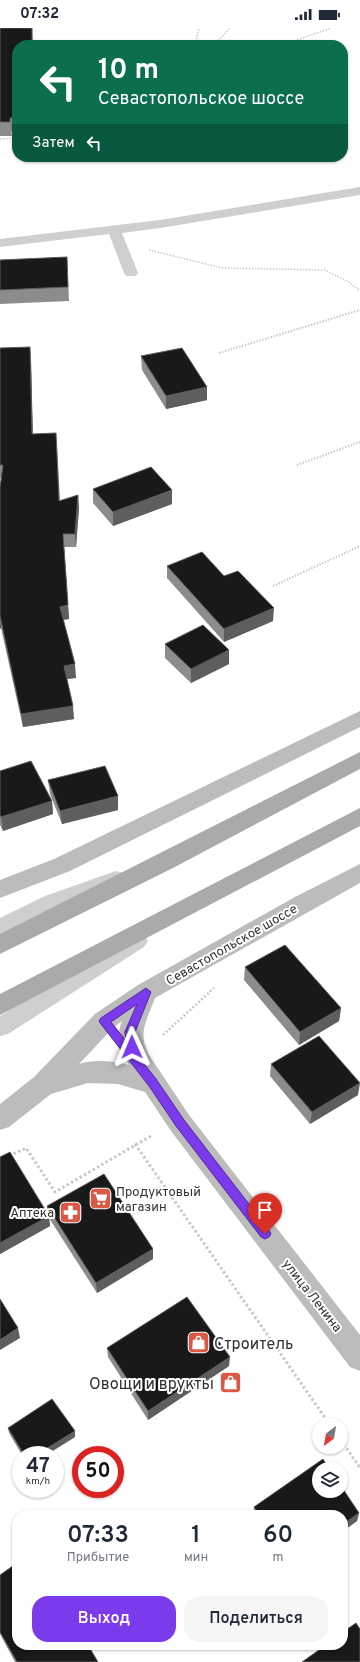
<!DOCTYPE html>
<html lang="ru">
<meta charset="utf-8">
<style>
body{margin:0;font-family:Overpass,sans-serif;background:#f6f6f7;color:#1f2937;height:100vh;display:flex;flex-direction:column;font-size:15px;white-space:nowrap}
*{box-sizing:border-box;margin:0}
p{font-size:13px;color:#747a83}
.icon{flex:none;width:22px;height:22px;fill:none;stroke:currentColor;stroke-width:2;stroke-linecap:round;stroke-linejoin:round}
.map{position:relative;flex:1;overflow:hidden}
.drawer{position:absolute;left:12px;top:1482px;width:336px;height:140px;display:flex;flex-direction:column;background:#fff;border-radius:16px;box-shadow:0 1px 3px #0004}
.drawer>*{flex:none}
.guide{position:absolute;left:12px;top:12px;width:336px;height:122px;border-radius:16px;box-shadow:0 1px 3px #0004;background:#0b6e4f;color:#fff;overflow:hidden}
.needle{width:26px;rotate:211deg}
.buttons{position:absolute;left:312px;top:1390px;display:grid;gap:8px}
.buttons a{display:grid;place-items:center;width:36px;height:36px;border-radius:50%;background:#fff;box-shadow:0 1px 3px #0004;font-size:20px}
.speed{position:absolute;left:12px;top:1418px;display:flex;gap:8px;font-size:20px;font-weight:700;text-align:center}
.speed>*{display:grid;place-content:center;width:52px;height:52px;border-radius:50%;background:#fff;box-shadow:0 1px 3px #0004;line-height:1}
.speed small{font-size:10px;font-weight:400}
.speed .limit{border:6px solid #d22;background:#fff;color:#111}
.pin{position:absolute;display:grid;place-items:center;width:34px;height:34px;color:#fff;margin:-41px -17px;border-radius:50% 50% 50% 0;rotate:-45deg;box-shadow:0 0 4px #0007}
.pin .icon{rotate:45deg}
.me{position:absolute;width:44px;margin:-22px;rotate:359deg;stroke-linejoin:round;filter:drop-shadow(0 0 3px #0008)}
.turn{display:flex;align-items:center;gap:14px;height:84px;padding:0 20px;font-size:18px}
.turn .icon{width:52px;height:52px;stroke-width:2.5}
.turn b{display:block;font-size:28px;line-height:34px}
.then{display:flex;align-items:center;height:38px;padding:0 20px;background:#0003;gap:8px;font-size:15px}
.eta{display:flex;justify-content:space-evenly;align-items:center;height:68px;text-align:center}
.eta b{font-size:24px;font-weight:600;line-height:28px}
.cta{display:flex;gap:8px;margin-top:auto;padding:8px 20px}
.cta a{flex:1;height:46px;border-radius:16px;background:#7c3aed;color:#fff;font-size:16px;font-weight:600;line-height:46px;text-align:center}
.cta a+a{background:#f6f6f7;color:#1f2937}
.status{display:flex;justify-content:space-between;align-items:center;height:28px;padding:0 20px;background:#fff;direction:ltr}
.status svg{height:11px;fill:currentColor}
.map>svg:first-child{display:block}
</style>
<div class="status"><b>07:32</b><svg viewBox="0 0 49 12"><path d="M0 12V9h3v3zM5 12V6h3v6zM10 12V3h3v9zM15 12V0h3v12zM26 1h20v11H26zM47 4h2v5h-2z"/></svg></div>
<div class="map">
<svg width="360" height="1634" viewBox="0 0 360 1634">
<rect width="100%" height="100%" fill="#fff"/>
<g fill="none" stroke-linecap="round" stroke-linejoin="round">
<g stroke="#c9c9c9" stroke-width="1.5" stroke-dasharray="1.5 1.5" stroke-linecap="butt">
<polyline points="195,17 199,0"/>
<polyline points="214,17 230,0"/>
<polyline points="283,17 331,0"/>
<polyline points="16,100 16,110"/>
<polyline points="0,111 17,110"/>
<polyline points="149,222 222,240 325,242 349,254 360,263"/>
</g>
<g stroke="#c9c9c9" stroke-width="2" stroke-dasharray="1.5 1.5" stroke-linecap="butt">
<polyline points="219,325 360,282"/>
<polyline points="297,437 360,414"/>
<polyline points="273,558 360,518"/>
</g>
<polyline stroke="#c9c9c9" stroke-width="2.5" stroke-dasharray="2 2" stroke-linecap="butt" points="163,1007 214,960"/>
<g stroke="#c9c9c9" stroke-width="3" stroke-dasharray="2.5 2.5" stroke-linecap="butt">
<polyline points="135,1116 330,1397"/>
<polyline points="9,1128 26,1120 55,1164 151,1108"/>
<polyline points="341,1412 360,1440"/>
</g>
<g fill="#cfcfcf" fill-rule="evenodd">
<polygon points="360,159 360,167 160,200 122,205 138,245 136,248 126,248 124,245 109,206 0,219 0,211 160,192"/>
<polygon points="116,843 123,845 126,851 123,857 59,880 0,908 0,890 45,868"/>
<polygon points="137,904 144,907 148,913 144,919 8,1006 0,1008 0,988 130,907"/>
</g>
<g fill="#bcbcbc" fill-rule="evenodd">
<polygon points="360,683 360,699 70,843 0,870 0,852 54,831"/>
<path d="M360 836V855L155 970C147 992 137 1005 149 1027L189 1087 360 1307V1343L350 1339 171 1103 145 1064 118 1056 88 1055 51 1066 9 1099 0 1102V1076L34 1049 95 986 138 957 295 869ZM122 993C115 1010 121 1022 129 1037 113 1033 95 1031 79 1036L113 1000Z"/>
</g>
<g fill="#aaa" fill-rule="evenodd">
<polygon points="360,724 360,741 173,840 0,926 0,906"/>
<polygon points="360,780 360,798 0,987 0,966"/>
</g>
</g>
<g fill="#8c8c8c">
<polygon points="0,0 32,0 33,17 17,17 17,103 11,104 12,108 0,108"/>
<polygon points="67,229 69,273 0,276 0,232"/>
<polygon points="0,320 31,332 33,406 57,418 60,473 78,467 79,480 76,519 64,519 69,591 63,592 76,650 67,651 74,691 23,699 1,600 0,601 1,450 0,450"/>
<polygon points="141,328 207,359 207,372 166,381 142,342"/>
<polygon points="93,461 172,476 113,498 93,475"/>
<polygon points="167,538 224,548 273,593 224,614 167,550"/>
<polygon points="165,616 229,622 229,636 191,655 165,630"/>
<polygon points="0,743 52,773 53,786 3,803 0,797"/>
<polygon points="48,752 118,768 118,782 62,796 50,766"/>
<polygon points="245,939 341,980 339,993 299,1017 244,952"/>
<polygon points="271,1036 358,1067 310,1096 270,1048"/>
<polygon points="0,1129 48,1187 47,1178 153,1221 153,1231 97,1265 49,1190 50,1198 0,1226"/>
<polygon points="107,1320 229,1338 148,1392 108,1329"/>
<polygon points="8,1400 75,1403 75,1409 46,1427 22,1427 9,1405"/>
<polygon points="323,1431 329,1441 319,1441 319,1463 341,1463 341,1458 359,1485 357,1493 343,1503 343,1487 253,1487 254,1479"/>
<polygon points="0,1547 98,1634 15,1634 0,1606"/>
</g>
<g fill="#5e5e5e">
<polygon points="30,319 31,332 33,419 32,406"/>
<polygon points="207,359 207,372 166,381 166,368"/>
<polygon points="172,462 172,476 113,498 113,484"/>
<polygon points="78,467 79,480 76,519 75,506"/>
<polygon points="63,506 69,591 61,592 60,579"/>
<polygon points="274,580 273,593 224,614 224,601"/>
<polygon points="0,589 1,600 0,601"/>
<polygon points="229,622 229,636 191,655 191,641"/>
<polygon points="75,636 76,650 65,651 64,638"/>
<polygon points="73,678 74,691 23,699 21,686"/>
<polygon points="118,768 118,782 62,796 60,783"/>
<polygon points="52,773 53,786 3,803 1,789"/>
<polygon points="341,980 339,993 299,1017 300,1004"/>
<polygon points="360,1055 358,1067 310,1096 312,1084"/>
<polygon points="49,1188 50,1198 0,1226 0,1215"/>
<polygon points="153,1221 153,1231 97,1265 96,1255"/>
<polygon points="18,1300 20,1310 0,1322 0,1312"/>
<polygon points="230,1329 229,1338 148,1392 148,1383"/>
<polygon points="75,1403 75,1409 46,1427 36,1427"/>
<polygon points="359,1485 357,1493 343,1503 343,1496"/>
</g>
<g fill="#191919" stroke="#5e5e5e">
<polygon points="0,0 32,0 32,17 17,17 17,89 10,90 10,94 0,94"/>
<polygon points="67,229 68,259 0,262 0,232"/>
<polygon points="30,319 32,406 56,405 59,473 78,467 75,506 63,506 68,577 60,579 75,636 64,638 73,678 21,686 0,588 0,459 3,437 0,437 0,320"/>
<polygon points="182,320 207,359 166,368 141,328"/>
<polygon points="151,439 172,462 113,484 93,461"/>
<polygon points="202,524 224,548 238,543 274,580 224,601 167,538"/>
<polygon points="203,597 229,622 191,641 165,616"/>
<polygon points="31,733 52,773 1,789 0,787 0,743"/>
<polygon points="105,738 118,768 60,783 48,752"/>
<polygon points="285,917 341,980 300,1004 245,939"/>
<polygon points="319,1008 360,1055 312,1084 271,1036"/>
<polygon points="10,1124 49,1188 0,1215 0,1129"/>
<polygon points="104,1146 153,1221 96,1255 47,1178"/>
<polygon points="187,1269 230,1329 148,1383 107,1320"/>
<polygon points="0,1271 18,1300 0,1312"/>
<polygon points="52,1371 75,1403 36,1427 24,1427 8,1400"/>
<polygon points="323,1431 329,1441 319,1441 319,1463 341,1463 341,1458 359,1485 343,1496 343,1487 259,1487 254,1479"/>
<polygon points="17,1535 17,1617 88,1617 98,1634 17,1634 0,1604 0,1547"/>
<polygon points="356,1595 360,1601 360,1634 302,1634 326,1617 343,1617 343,1604"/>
</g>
<path fill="#7c3aed" stroke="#51269a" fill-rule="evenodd" d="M146 960 151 964 135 1004 137 1019 134 1023 156 1051 184 1092 269 1202 271 1206 269 1209 265 1211 261 1209 176 1098 149 1058 101 996 99 993 101 990ZM137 976 125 1004 126 1013 111 994Z"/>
<defs>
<symbol id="supermarket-square" viewBox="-11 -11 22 22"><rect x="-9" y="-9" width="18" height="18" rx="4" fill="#da5944" stroke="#fff"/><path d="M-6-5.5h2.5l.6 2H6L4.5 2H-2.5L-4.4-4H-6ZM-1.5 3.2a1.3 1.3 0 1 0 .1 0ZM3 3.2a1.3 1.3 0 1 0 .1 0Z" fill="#fff"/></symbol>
<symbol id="pharmacy-square" viewBox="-11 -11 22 22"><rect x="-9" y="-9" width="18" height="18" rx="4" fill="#da5944" stroke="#fff"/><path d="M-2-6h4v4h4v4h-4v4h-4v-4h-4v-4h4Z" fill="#fff"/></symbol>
<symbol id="shop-square" viewBox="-11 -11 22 22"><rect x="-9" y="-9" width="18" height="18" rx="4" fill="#da5944" stroke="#fff"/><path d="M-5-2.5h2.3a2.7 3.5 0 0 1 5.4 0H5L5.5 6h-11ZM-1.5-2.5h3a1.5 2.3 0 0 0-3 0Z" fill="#fff"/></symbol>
</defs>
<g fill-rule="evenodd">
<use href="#supermarket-square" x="88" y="1158" width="25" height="25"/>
<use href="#pharmacy-square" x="58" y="1172" width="25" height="25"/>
<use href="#shop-square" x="186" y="1302" width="25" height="25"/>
<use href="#shop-square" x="218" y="1342" width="25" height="25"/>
</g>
<g text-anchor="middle" stroke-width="4" stroke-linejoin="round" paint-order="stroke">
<g font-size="13" fill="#323232" stroke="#fff">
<text transform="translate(231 916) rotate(-30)" y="5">Севастопольское шоссе</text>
<text transform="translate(313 1267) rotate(52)" y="5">улица Ленина</text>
</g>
<g font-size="13" fill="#323232" stroke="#fff" text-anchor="start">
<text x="116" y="1168">Продуктовый<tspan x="116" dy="15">магазин</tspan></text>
<text x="54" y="1189" text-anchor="end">Аптека</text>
</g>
<g font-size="16" fill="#323232" stroke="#fff" text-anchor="start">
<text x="214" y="1321">Строитель</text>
<text x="214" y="1361" text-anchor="end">Овощи и врукты</text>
</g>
</g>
</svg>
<div class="buttons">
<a><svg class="needle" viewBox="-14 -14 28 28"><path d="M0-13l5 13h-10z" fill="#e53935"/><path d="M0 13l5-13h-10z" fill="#747a83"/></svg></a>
<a><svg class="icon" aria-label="layers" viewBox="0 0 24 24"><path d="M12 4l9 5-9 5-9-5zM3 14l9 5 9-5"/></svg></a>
</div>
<div class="speed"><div>47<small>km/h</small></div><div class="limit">50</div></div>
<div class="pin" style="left:265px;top:1206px;background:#d93025"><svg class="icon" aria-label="arrive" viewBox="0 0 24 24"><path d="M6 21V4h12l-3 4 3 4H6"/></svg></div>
<svg class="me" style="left:132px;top:1019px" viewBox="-20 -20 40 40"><path d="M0-17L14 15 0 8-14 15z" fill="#7c3aed" stroke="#fff" stroke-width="4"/></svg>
<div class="guide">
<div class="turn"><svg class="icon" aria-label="left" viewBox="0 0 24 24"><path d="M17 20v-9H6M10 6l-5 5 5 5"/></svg><div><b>10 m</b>Севастопольское шоссе</div></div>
<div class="then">Затем<svg class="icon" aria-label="left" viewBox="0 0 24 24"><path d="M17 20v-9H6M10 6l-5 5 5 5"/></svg></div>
</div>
<section class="drawer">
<div class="eta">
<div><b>07:33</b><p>Прибытие</p></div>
<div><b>1</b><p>мин</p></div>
<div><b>60</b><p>m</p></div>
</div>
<div class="cta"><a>Выход</a><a>Поделиться</a></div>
</section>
</div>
